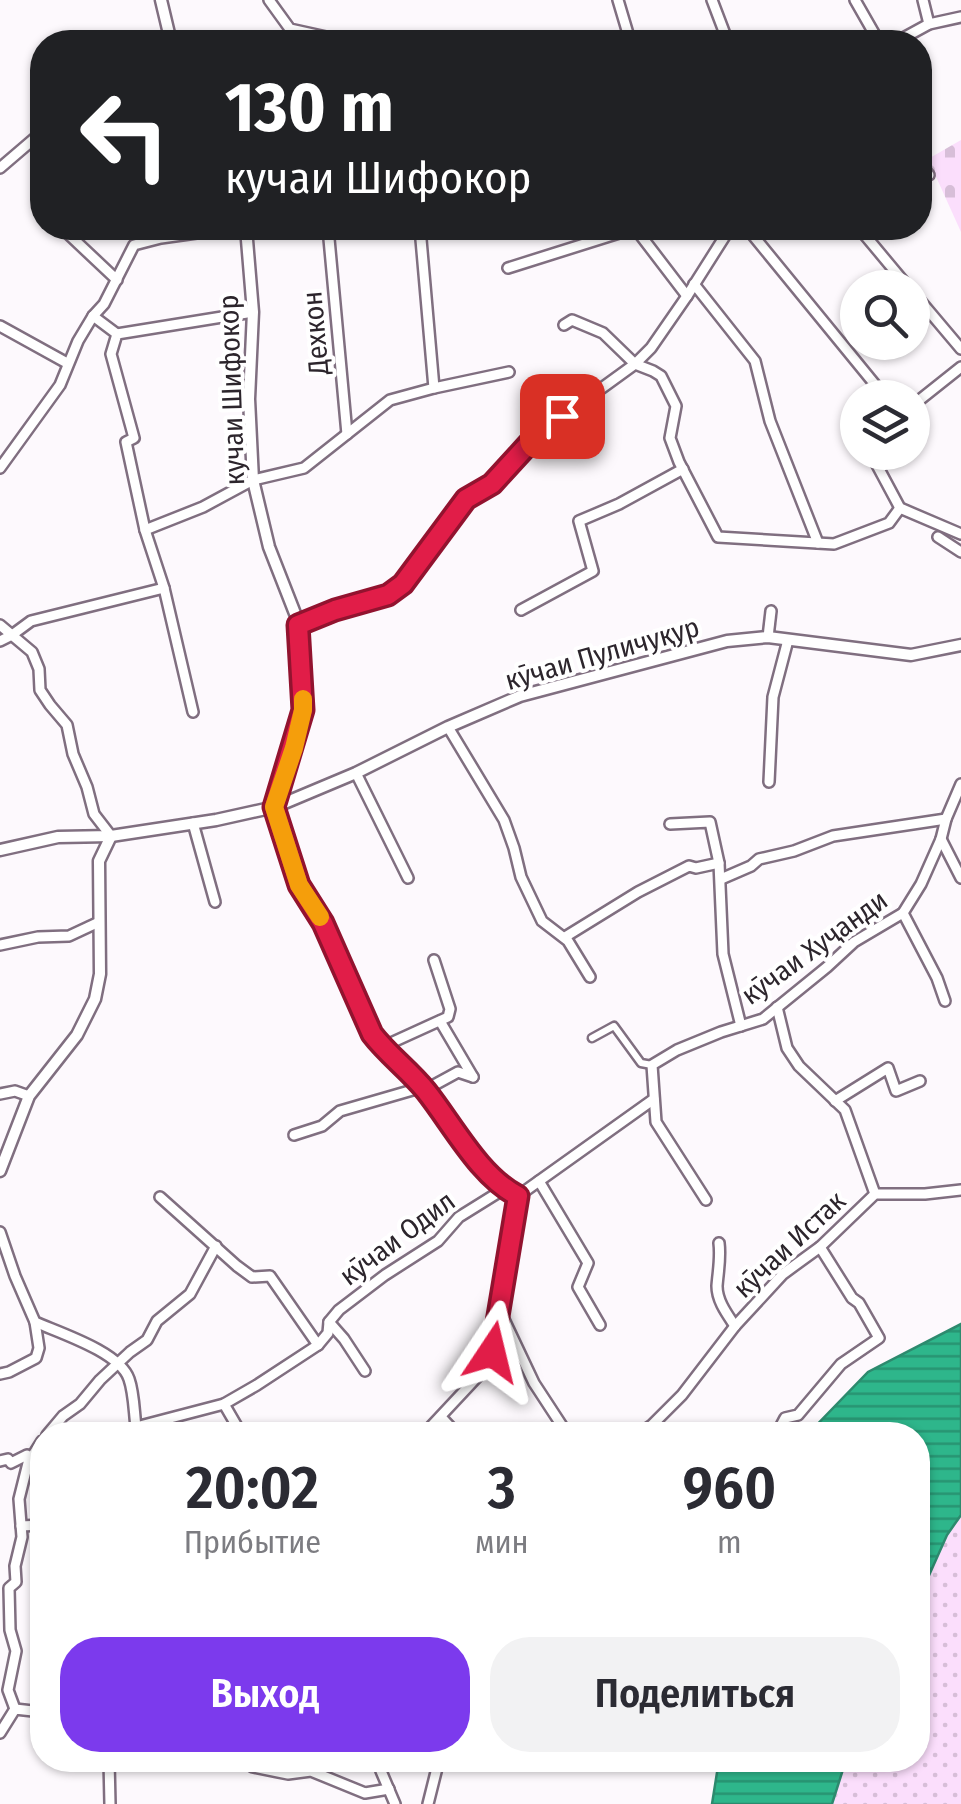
<!DOCTYPE html>
<html lang="ru">
<meta charset="utf-8">
<style>
body{margin:0;font-family:"Fira Sans Condensed",sans-serif;background:#f2f2f3;color:#2b2b33;height:100vh;display:flex;flex-direction:column;font-size:38px;white-space:nowrap}
*{box-sizing:border-box;margin:0}
p{font-size:32px;color:#7c7c81}
.icon{flex:none;width:55px;height:55px;fill:none;stroke:currentColor;stroke-width:2;stroke-linecap:round;stroke-linejoin:round}
.map{position:relative;flex:1;overflow:hidden}
.panel{position:absolute;left:30px;top:1422px;width:900px;height:350px;display:flex;flex-direction:column;background:#fff;border-radius:40px;box-shadow:0 2px 8px #0004}
.panel>*{flex:none}
.hud{position:absolute;left:30px;top:30px;width:902px;height:210px;border-radius:40px;box-shadow:0 2px 8px #0004;background:#202124;color:#fff;overflow:hidden}
.tools{position:absolute;left:840px;top:270px;display:grid;gap:20px}
.tools a{display:grid;place-items:center;width:90px;height:90px;border-radius:50%;background:#fff;box-shadow:0 2px 8px #0004;font-size:50px}
.pin{position:absolute;display:grid;place-items:center;width:85px;height:85px;color:#fff;margin:-42px;border-radius:20px;box-shadow:0 5px 15px #0006}
.me{position:absolute;width:110px;margin:-55px;rotate:10deg;stroke-linejoin:round;filter:drop-shadow(0 0 8px #0008)}
.turn{display:flex;align-items:center;gap:35px;height:210px;padding:0 30px;font-size:45px}
.turn .icon{width:130px;height:130px;stroke-width:2.5}
.turn b{display:block;font-size:70px;line-height:85px}
.eta{display:flex;justify-content:space-evenly;align-items:center;height:170px;text-align:center}
.eta b{font-size:60px;font-weight:600;line-height:70px}
.cta{display:flex;gap:20px;margin-top:auto;padding:20px 30px}
.cta a{flex:1;height:115px;border-radius:40px;background:#7c3aed;color:#fff;font-size:40px;font-weight:600;line-height:115px;text-align:center}
.cta a+a{background:#f2f2f3;color:#2b2b33}
.map>svg:first-child{display:block}
</style>
<div class="map">
<svg width="961" height="1804" viewBox="0 0 961 1804">
<defs>
<pattern id="cemetery-stones" width="16" height="16" patternUnits="userSpaceOnUse" patternTransform="scale(2.5)"><rect width="16" height="16" fill="#fbdefc"/><path d="M2 7V4a2 2 0 0 1 4 0v3zM10 15v-3a2 2 0 0 1 4 0v3z" fill="#d7bed8"/></pattern>
<pattern id="park-dots" width="8" height="8" patternUnits="userSpaceOnUse" patternTransform="scale(2.5)"><rect width="8" height="8" fill="#fbdefc"/><path d="M2 2h.1M6 6h.1" fill="none" stroke="#d7bed8" stroke-width="1.8" stroke-linecap="round"/></pattern>
<pattern id="water-rules" width="6" height="5" patternUnits="userSpaceOnUse" patternTransform="scale(2.5)"><rect width="6" height="5" fill="#2eb68b"/><path d="M0 2.5h6" fill="none" stroke="#279472"/></pattern>
</defs>
<rect width="100%" height="100%" fill="#fdf9fd"/>
<polygon fill="url(#cemetery-stones)" points="961,140 961,232 928,159"/>
<polygon fill="url(#park-dots)" points="961,1515 961,1804 832,1804 846,1760 918,1760 918,1600 947,1535"/>
<g fill="url(#water-rules)" stroke="#2d8a6e" stroke-width="2.5">
<polygon points="961,1324 961,1515 947,1535 918,1600 918,1435 807,1435 868,1372"/>
<polygon points="719,1760 846,1760 832,1804 712,1804"/>
</g>
<g fill="none" stroke-linecap="round" stroke-linejoin="round">
<defs>
<polyline id="pedestrian" points="592,1038 614,1026 641,1063 652,1065"/>
<g id="minor">
<polyline points="269,0 290,29 349,42 368,40 370,42"/>
<polyline points="618,0 629,37 635,42"/>
<polyline points="712,0 728,42"/>
<polyline points="855,0 879,42"/>
<polyline points="923,0 929,24"/>
<polyline points="155,42 168,34"/>
<polyline points="896,42 929,24 961,17"/>
<polyline points="920,163 929,175"/>
<polyline points="0,168 42,132"/>
<polyline points="66,228 64,230 117,280"/>
<polyline points="328,228 347,434"/>
<polyline points="420,228 434,388"/>
<polyline points="747,228 886,398"/>
<polyline points="859,228 909,288"/>
<polyline points="508,268 635,228 687,296"/>
<polyline points="694,284 755,361 770,421 818,543"/>
<polyline points="912,291 961,349"/>
<polyline points="93,316 117,334"/>
<polyline points="564,325 572,320 603,333 635,364 653,371 661,376 676,406 670,438 679,462 718,537 834,544 889,523 900,508"/>
<polyline points="0,326 67,363"/>
<polyline points="912,406 961,367"/>
<polyline points="870,452 900,508 961,534"/>
<polyline points="0,468 60,385 78,341 93,316 104,304 134,245 161,238 232,228"/>
<polyline points="145,530 203,507 253,480 304,468 390,400 434,388 509,372"/>
<polyline points="938,537 961,552"/>
<polyline points="521,610 593,571 579,521 619,504 683,469"/>
<polyline points="0,625 32,652 39,669 40,690 50,705 67,725 73,754 87,787 94,814 111,836"/>
<polyline points="298,625 335,610 388,595 403,584 466,499 492,484 533,438 635,364 651,348 687,296 730,228"/>
<polyline points="768,637 771,611"/>
<polyline points="0,641 12,635 31,621 164,588"/>
<polyline points="193,712 164,588 145,530 126,442 134,438 111,354 117,334 253,312"/>
<polyline points="448,727 504,820 514,848 521,877 542,921 568,941 590,977"/>
<polyline points="356,773 408,878"/>
<polyline points="769,782 773,697 788,640"/>
<path d="M275 807 299 885 323 923 372 1033C388 1055 409 1070 426 1091 453 1124 479 1176 518 1196L492 1352 480 1374 423 1435"/>
<polyline points="193,823 215,902"/>
<polyline points="670,824 710,822 719,863 723,954 741,1026"/>
<polyline points="941,839 961,878"/>
<polyline points="721,879 751,866 759,859 794,851 833,836 946,819"/>
<polyline points="903,913 937,978 945,1001"/>
<polyline points="565,937 638,892 689,866 696,868 719,863"/>
<polyline points="0,945 38,937 69,936 99,922"/>
<polyline points="777,1007 787,1048 799,1066 845,1110 875,1194"/>
<polyline points="440,1021 473,1077"/>
<polyline points="382,1047 448,1017 450,1009 434,960"/>
<polyline points="425,1090 458,1072 473,1077"/>
<polyline points="0,1094 15,1091 29,1096"/>
<polyline points="835,1101 888,1068 896,1091 920,1081"/>
<polyline points="294,1135 322,1126 340,1111 423,1087"/>
<polyline points="539,1181 588,1263 578,1287 600,1325"/>
<polyline points="518,1196 654,1099"/>
<polyline points="160,1197 237,1266 252,1277 270,1276 318,1345"/>
<polyline points="706,1200 656,1122 652,1065 677,1050 721,1032 763,1019 827,967 854,942 903,913 921,884 941,839 946,819 961,784"/>
<path d="M0 1232 15 1276 35 1322C60 1333 120 1352 129 1379 134 1393 134 1411 136 1427L224 1404 257 1385 318 1345 328 1333 329 1322 339 1310 385 1275 438 1241 459 1217 504 1189"/>
<path d="M719 1243C721 1258 718 1272 717 1286 717 1301 727 1314 735 1326"/>
<polyline points="500,1311 534,1383 568,1435"/>
<polyline points="329,1322 344,1339 365,1371"/>
<polyline points="0,1374 9,1372 36,1358 39,1348 35,1322"/>
<polyline points="224,1404 242,1435"/>
<polyline points="441,1417 458,1435"/>
<polyline points="47,1435 63,1416 80,1404 100,1380 130,1352 147,1340 157,1321 190,1294 216,1246"/>
<polyline points="120,1435 136,1427"/>
<polyline points="637,1435 652,1425 682,1395 735,1326 783,1274 820,1247 875,1194 925,1194 961,1190"/>
<polyline points="776,1435 785,1418 798,1415 841,1364 879,1338 859,1303 852,1298 820,1247"/>
<polyline points="0,1461 8,1459 11,1463 27,1455 28,1460"/>
<polyline points="21,1526 42,1525"/>
<polyline points="15,1709 8,1690 16,1651 10,1630 9,1588 16,1582 15,1566 22,1537 19,1499 28,1463 42,1441"/>
<polyline points="0,1733 15,1709 42,1712"/>
<polyline points="109,1760 110,1804"/>
<polyline points="242,1760 253,1767 288,1774 311,1771 365,1793 389,1789"/>
<polyline points="381,1760 381,1771 395,1804"/>
<polyline points="428,1804 439,1760"/>
</g>
<g id="tertiary">
<polyline points="161,0 171,42"/>
<polyline points="246,228 253,312 249,399 253,480 269,547 296,616 303,710 275,807"/>
<polyline points="0,850 58,837 111,836 216,820 275,807 356,773 448,727 520,696 727,641 768,637 911,655 961,645"/>
<polyline points="0,1171 29,1096 77,1035 95,999 100,974 99,861 111,836"/>
</g>
</defs>
<use href="#pedestrian" stroke="#806f80" stroke-width="11"/>
<use href="#minor" stroke="#806f80" stroke-width="14"/>
<use href="#tertiary" stroke="#806f80" stroke-width="15"/>
<use href="#pedestrian" stroke="#fff" stroke-width="6"/>
<use href="#minor" stroke="#fff" stroke-width="9"/>
<use href="#tertiary" stroke="#fff" stroke-width="10"/>
</g>
<g fill="none" stroke-linecap="round" stroke-linejoin="round">
<defs>
<path id="route" d="M492 1352 518 1196C479 1176 453 1125 426 1091 409 1070 388 1055 372 1034L323 923 299 885 274 807 303 710 298 625 335 610 388 595 403 584 466 499 492 484 534 438 562 416"/>
</defs>
<use href="#route" stroke="#92132f" stroke-width="25"/>
<use href="#route" stroke="#e11d48" stroke-width="18"/>
<polyline stroke="#f59e0b" stroke-width="18" points="303,699 303,710 294,748 274,807 299,885 320,917"/>
</g>
<g text-anchor="middle" stroke-width="8" stroke-linejoin="round" paint-order="stroke">
<g font-size="28" fill="#2c252c" stroke="#fff">
<text transform="translate(315 333) rotate(-95)" y="10">Дехкон</text>
<text transform="translate(231 390) rotate(-92)" y="10">кучаи Шифокор</text>
<text transform="translate(602 653) rotate(-16)" y="10">кӯчаи Пуличуқур</text>
<text transform="translate(814 947) rotate(-36)" y="10">кӯчаи Хуҷанди</text>
<text transform="translate(397 1238) rotate(-37)" y="10">кӯчаи Одил</text>
<text transform="translate(789 1244) rotate(-43)" y="10">кӯчаи Истак</text>
</g>
</g>
</svg>
<div class="tools">
<a><svg class="icon" aria-label="search" viewBox="0 0 24 24"><circle cx="10" cy="10" r="6"/><path d="M15 15l6 6"/></svg></a>
<a><svg class="icon" aria-label="layers" viewBox="0 0 24 24"><path d="M12 4l9 5-9 5-9-5zM3 14l9 5 9-5"/></svg></a>
</div>
<div class="pin" style="left:562px;top:416px;background:#d93025"><svg class="icon" aria-label="arrive" viewBox="0 0 24 24"><path d="M6 21V4h12l-3 4 3 4H6"/></svg></div>
<svg class="me" style="left:492px;top:1352px" viewBox="-20 -20 40 40"><path d="M0-17L14 15 0 8-14 15z" fill="#e11d48" stroke="#fff" stroke-width="4"/></svg>
<div class="hud">
<div class="turn"><svg class="icon" aria-label="left" viewBox="0 0 24 24"><path d="M17 20v-9H6M10 6l-5 5 5 5"/></svg><div><b>130 m</b>кучаи Шифокор</div></div>
</div>
<section class="panel">
<div class="eta">
<div><b>20:02</b><p>Прибытие</p></div>
<div><b>3</b><p>мин</p></div>
<div><b>960</b><p>m</p></div>
</div>
<div class="cta"><a>Выход</a><a>Поделиться</a></div>
</section>
</div>
